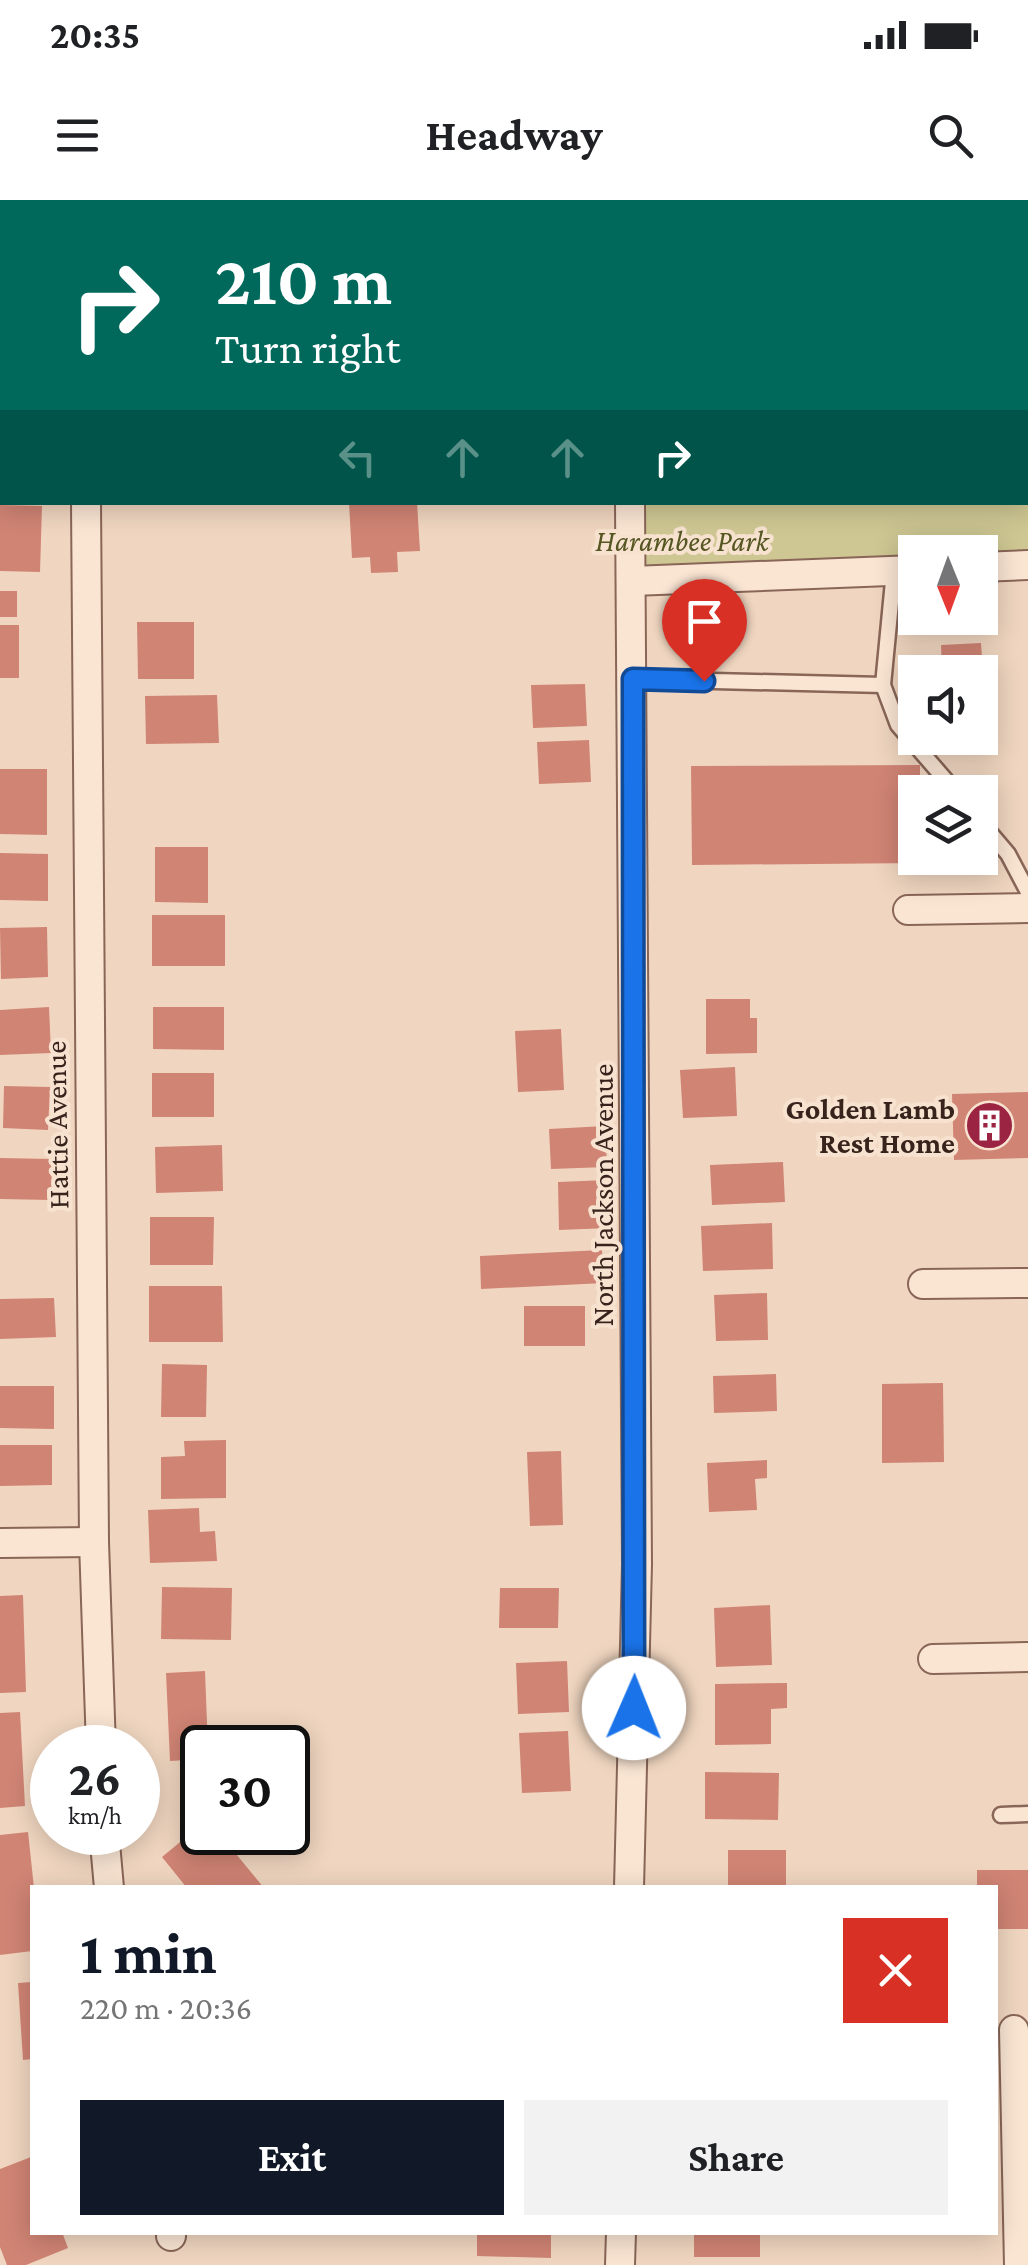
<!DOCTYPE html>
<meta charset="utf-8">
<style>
body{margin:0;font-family:"Crimson Pro",serif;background:#f2f2f2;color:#202124;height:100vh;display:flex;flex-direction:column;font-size:38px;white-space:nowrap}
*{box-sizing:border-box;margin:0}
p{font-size:32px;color:#757577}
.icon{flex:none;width:55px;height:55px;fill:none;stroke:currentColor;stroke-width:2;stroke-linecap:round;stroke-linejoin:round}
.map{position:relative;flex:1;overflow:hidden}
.sheet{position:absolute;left:30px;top:1685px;width:968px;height:350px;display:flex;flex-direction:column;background:#fff;border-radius:0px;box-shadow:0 5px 25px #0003}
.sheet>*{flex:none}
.guide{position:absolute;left:0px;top:0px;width:1030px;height:305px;box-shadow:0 5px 25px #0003;background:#00695c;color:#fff;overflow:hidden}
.needle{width:65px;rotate:179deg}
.buttons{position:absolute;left:898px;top:335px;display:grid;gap:20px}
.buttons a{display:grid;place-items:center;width:100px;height:100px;border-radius:0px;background:#fff;box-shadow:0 5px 25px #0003;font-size:50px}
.speed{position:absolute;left:30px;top:1525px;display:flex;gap:20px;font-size:50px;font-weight:700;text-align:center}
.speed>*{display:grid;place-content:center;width:130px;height:130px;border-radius:50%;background:#fff;box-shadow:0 5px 25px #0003;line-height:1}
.speed small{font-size:25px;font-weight:400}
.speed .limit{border:5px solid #111;border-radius:15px;background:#fff;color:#111}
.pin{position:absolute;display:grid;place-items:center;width:85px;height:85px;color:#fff;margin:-102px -42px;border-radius:50% 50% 50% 0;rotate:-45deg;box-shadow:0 0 10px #0007}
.pin .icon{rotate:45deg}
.me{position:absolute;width:110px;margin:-55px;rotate:1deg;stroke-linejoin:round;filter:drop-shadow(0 0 8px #0008)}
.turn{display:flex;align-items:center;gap:35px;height:210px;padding:0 50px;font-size:45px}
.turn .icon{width:130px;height:130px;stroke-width:2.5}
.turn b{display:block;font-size:70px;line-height:85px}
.lanes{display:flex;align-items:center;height:95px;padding:0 50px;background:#0003;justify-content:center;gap:50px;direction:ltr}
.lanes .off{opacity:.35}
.round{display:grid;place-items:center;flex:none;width:105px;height:105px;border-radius:0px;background:#f2f2f2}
.summary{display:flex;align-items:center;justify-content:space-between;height:170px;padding:0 50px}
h1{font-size:60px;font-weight:700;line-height:75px;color:#111827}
.primary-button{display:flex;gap:20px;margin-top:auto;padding:20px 50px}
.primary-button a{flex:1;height:115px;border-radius:0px;background:#111827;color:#fff;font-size:40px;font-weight:700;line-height:115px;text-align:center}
.primary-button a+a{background:#f2f2f2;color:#202124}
.status{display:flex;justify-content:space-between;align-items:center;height:70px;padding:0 50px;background:#fff;direction:ltr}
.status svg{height:28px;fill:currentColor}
header{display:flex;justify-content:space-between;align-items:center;height:130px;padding:0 50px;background:#fff;font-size:45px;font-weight:700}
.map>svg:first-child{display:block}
</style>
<div class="status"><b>20:35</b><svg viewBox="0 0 49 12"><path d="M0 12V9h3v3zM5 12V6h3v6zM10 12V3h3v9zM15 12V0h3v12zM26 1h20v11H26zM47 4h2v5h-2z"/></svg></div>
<header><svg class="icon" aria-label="menu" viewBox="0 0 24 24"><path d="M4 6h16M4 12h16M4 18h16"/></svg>Headway<svg class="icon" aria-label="search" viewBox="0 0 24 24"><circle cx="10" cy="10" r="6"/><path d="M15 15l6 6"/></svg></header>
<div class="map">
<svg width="1028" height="2065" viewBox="0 0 1028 2065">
<rect width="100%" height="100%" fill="#f0d6c0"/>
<polygon fill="#cec793" points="1028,148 1028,368 980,370 980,352 915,352 915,372 632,381 630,303 1028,302"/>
<g fill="#d08474">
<polygon points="349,302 417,302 420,351 397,352 398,372 371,373 370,357 352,358"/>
<polygon points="0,305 42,306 40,372 0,371"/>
<rect x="0" y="391" width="17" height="26"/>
<polygon points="137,422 194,422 194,479 138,479"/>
<rect x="0" y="425" width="19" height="53"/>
<polygon points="981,443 983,472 942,472 941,445"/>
<polygon points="980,476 987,540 946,543 945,538 980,538"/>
<polygon points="585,484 587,526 533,528 531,485"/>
<polygon points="217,495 219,543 146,544 145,496"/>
<polygon points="589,540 591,582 539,584 537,542"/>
<polygon points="920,565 920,592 915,592 915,658 921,658 921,663 692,665 691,566"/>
<polygon points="0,569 47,569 47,635 0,634"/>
<polygon points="155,647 208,647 208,703 155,702"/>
<polygon points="0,653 48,654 48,701 0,700"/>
<rect x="152" y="715" width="73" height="51"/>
<polygon points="47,727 48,777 1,779 0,728"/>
<polygon points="706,799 750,799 750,818 757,818 757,853 706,854"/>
<polygon points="49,807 51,853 0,855 0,810"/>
<polygon points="153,807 224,807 224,850 153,849"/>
<polygon points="561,829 564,890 518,892 515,831"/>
<polygon points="735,867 737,916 683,918 680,870"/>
<rect x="152" y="873" width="62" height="44"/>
<polygon points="4,886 50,887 48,930 3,928"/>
<polygon points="1028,892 1028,958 954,960 952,894"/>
<polygon points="605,926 607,967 551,969 549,929"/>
<polygon points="222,945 223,991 156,993 155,947"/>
<polygon points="0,958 52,959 51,1000 0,999"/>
<polygon points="783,962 785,1002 712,1005 710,965"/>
<polygon points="607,980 609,1028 559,1030 558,982"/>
<polygon points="150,1017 214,1017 213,1065 150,1065"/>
<polygon points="772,1023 773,1069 703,1071 701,1026"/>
<polygon points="602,1050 604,1083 481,1089 480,1056"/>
<polygon points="149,1086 222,1086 223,1142 149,1142"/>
<polygon points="767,1093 768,1140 716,1141 714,1095"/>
<polygon points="54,1098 56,1137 0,1139 0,1099"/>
<rect x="524" y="1106" width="61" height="40"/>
<polygon points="162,1164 207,1165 206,1217 161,1217"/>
<polygon points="776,1174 777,1211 714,1213 713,1176"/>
<polygon points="943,1183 944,1262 882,1263 882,1184"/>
<polygon points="0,1186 54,1186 54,1229 0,1228"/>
<polygon points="226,1240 226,1298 161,1299 161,1257 185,1256 184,1241"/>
<polygon points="0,1245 52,1245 52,1285 0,1286"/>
<polygon points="561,1251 563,1325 530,1326 527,1252"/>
<polygon points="767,1260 767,1278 755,1279 757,1310 709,1312 707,1263"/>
<polygon points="199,1308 200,1332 215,1331 217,1361 150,1363 148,1310"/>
<polygon points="162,1387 232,1388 231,1440 161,1439"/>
<polygon points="500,1388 559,1388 558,1428 499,1428"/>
<polygon points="23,1395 26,1492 0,1493 0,1396"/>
<polygon points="770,1405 772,1465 716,1467 714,1408"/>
<polygon points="567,1461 569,1512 518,1514 516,1463"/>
<polygon points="205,1471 208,1548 202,1548 202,1559 170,1561 166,1473"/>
<polygon points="787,1483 787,1508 771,1509 771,1544 715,1545 715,1484"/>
<polygon points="20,1512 25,1606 0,1608 0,1513"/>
<polygon points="568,1531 571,1591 522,1593 519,1533"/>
<polygon points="705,1572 779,1573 778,1620 705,1619"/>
<polygon points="202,1624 202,1632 218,1632 264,1688 187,1688 162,1657"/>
<polygon points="28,1632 34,1688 32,1751 0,1755 0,1635"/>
<rect x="728" y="1650" width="58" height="38"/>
<polygon points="977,1670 1028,1670 1028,1729 995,1729 995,1688 977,1688"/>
<polygon points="32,1782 32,1859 23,1860 18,1783"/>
<polygon points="31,1957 32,2032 62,2032 68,2048 26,2065 7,2065 0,2047 0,1969"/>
<polygon points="477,2032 551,2032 551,2058 477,2056"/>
<rect x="694" y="2032" width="66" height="25"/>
</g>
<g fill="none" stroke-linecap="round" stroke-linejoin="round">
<defs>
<g id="service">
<polyline points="228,0 228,2"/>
<polyline points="0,23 2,23"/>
<polyline points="894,371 883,485 898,525 956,592"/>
<polyline points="633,479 883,485"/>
<polyline points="980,621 1008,654 1028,692"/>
<polyline points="1001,1615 1028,1614"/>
</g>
<g id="minor">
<polyline points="114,0 114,2"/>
<polyline points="742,0 742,2"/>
<polyline points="86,302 94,1342 101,1548"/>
<polyline points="980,367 1028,365"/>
<polyline points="632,381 915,370"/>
<polyline points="908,710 1028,708"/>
<polyline points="923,1084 1028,1083"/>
<polyline points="0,1343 94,1342"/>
<polyline points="933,1459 1028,1457"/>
<polyline points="104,1632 109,1688"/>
<polyline points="629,1688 637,1364 630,302"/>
<polyline points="1014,1830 1019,2065"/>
<polyline points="171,2036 171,2032"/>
<polyline points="620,2065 621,2032"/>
</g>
<polyline id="secondary" points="0,225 2,225"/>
</defs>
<use href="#service" stroke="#896657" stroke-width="19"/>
<use href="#minor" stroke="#896657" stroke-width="32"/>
<use href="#secondary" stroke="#6b473a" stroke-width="42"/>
<use href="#service" stroke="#fae5d3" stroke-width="14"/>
<use href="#minor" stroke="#fae5d3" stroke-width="28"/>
<use href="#secondary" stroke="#fae5d3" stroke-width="38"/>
</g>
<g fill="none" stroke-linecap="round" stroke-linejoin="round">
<defs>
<polyline id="route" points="634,1508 633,479 704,481"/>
</defs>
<use href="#route" stroke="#114b97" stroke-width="25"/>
<use href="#route" stroke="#1a73e8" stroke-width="18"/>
</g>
<defs>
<symbol id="building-disc" viewBox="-11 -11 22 22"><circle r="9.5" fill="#9b2442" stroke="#f7e2d0"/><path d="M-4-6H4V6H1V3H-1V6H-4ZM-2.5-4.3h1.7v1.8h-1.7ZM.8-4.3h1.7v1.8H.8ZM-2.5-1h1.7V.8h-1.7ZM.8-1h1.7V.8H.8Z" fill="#fff"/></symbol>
</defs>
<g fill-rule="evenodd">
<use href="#building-disc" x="962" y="898" width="55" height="55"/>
</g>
<g text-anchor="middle" stroke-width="8" stroke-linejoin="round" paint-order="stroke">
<g font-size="30" font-style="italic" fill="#555622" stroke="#f7e2d0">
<text x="682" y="351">Harambee Park</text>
</g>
<g font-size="30" font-weight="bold" fill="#38231c" stroke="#f7e2d0" text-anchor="end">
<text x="955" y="919">Golden Lamb<tspan x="955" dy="34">Rest Home</tspan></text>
</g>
<g font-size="30" fill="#38231c" stroke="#f7e2d0">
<text transform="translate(57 925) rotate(-91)" y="10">Hattie Avenue</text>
<text transform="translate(603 995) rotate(-90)" y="10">North Jackson Avenue</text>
</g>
</g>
</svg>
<div class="buttons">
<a><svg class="needle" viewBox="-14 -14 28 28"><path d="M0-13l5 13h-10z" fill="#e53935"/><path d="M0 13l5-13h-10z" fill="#757577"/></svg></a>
<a><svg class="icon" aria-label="sound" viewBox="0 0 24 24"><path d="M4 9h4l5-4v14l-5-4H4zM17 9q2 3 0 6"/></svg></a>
<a><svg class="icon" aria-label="layers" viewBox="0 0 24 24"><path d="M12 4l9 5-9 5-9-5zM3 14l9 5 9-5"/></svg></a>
</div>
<div class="speed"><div>26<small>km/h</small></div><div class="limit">30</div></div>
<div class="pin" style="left:704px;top:481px;background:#d93025"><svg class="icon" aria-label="arrive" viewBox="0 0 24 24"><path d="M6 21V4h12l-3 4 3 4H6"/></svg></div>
<svg class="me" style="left:634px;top:1508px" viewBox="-20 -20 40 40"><circle r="19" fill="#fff"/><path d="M0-13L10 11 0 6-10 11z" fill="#1a73e8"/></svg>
<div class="guide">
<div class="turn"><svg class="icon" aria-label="right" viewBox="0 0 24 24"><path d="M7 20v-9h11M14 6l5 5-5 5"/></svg><div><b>210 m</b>Turn right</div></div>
<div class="lanes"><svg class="icon off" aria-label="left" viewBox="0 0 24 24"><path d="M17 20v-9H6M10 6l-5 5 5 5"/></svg><svg class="icon off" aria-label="ahead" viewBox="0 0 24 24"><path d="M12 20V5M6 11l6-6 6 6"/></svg><svg class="icon off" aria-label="ahead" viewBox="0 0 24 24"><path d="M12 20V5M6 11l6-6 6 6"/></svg><svg class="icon" aria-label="right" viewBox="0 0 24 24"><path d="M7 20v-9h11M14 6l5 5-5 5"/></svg></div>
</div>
<section class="sheet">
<div class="summary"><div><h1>1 min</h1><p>220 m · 20:36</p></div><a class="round" style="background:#d93025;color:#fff"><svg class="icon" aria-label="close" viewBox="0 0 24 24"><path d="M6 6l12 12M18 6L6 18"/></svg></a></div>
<div class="primary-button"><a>Exit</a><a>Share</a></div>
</section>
</div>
